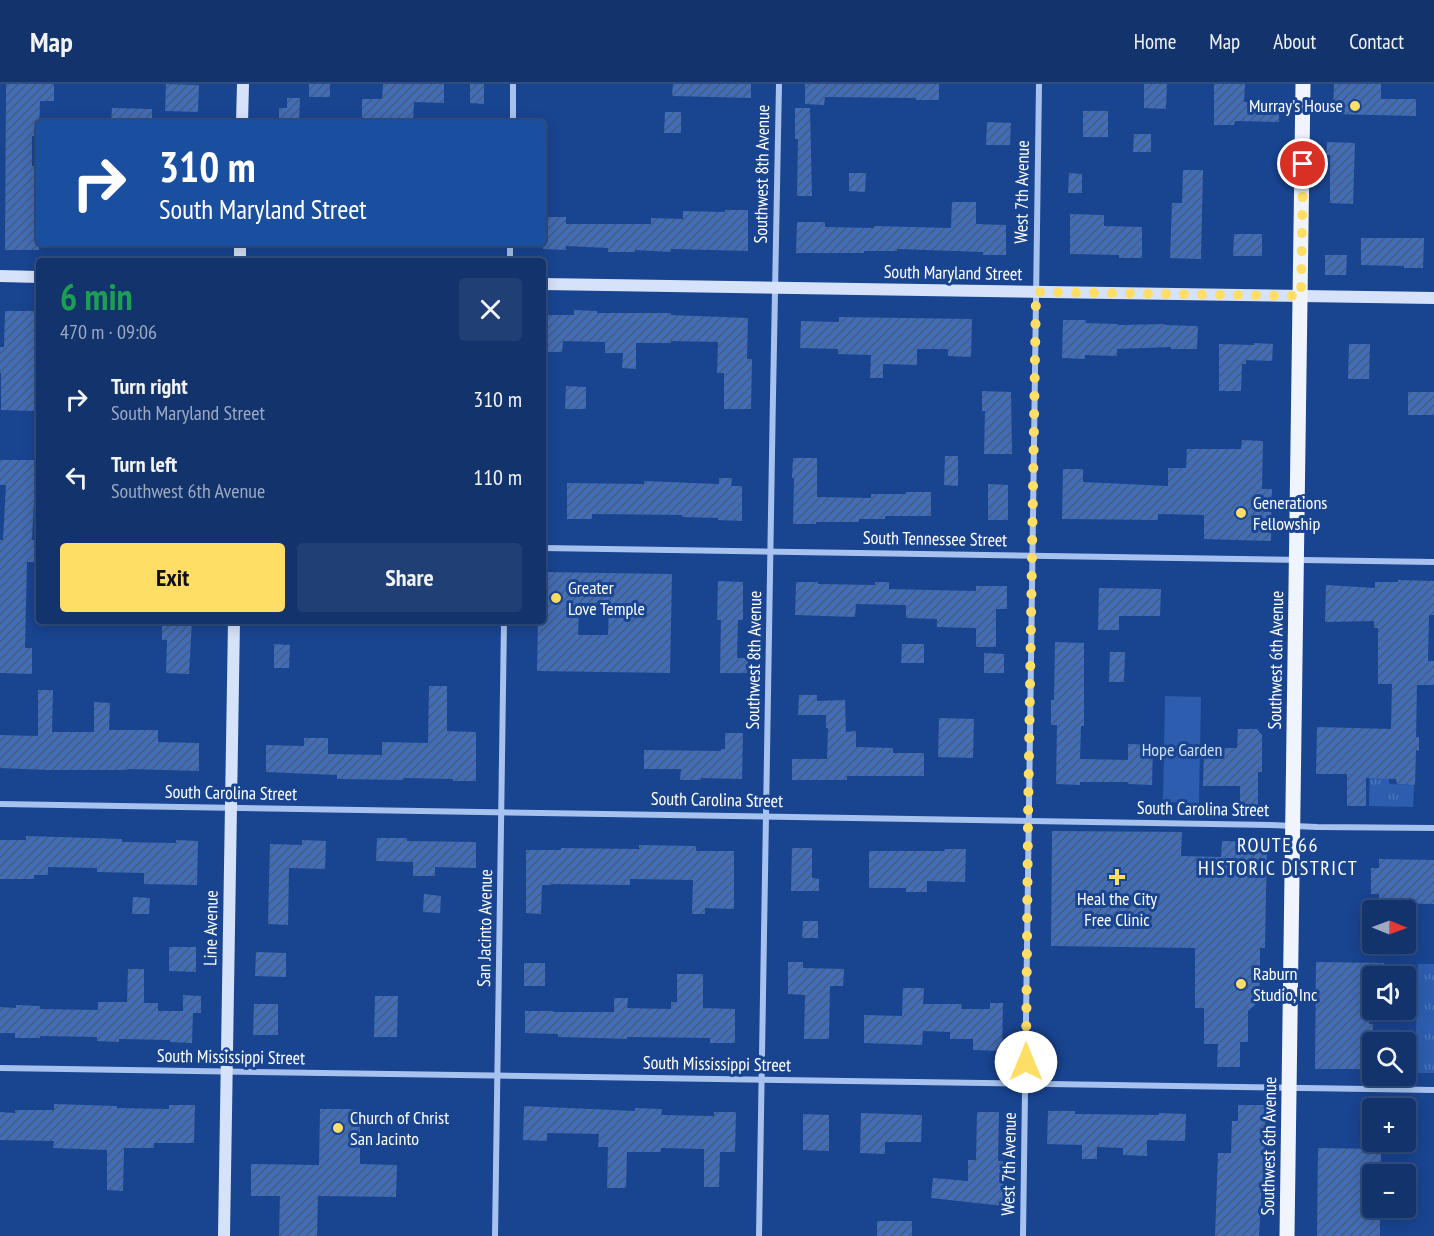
<!DOCTYPE html>
<meta charset="utf-8">
<style>
body{margin:0;font-family:"PT Sans Narrow",sans-serif;background:#203f74;color:#f1f3f6;height:100vh;display:flex;flex-direction:column;font-size:22px;white-space:nowrap}
*{box-sizing:border-box;margin:0}
p{font-size:20px;color:#9daac2}
.icon{flex:none;width:33px;height:33px;fill:none;stroke:currentColor;stroke-width:2;stroke-linecap:round;stroke-linejoin:round}
.map{position:relative;flex:1;overflow:hidden}
.drawer{position:absolute;left:36px;top:174px;width:510px;height:366px;display:flex;flex-direction:column;background:#13336c;border-radius:6px;box-shadow:0 3px 15px #0003,0 0 0 2px #324e7f}
.drawer>*{flex:none}
.hud{position:absolute;left:36px;top:36px;width:510px;height:126px;border-radius:6px;box-shadow:0 3px 15px #0003,0 0 0 2px #324e7f;background:#1a4fa0;color:#fff;overflow:hidden}
.needle{width:39px;rotate:91deg}
.tools{position:absolute;left:1362px;top:816px;display:grid;gap:12px}
.tools a{display:grid;place-items:center;width:54px;height:54px;border-radius:6px;background:#13336c;box-shadow:0 3px 15px #0003,0 0 0 2px #324e7f;font-size:30px}
.pin{position:absolute;display:grid;place-items:center;width:51px;height:51px;color:#fff;margin:-26px;border:3px solid #fff;border-radius:50%;box-shadow:0 2px 6px #0007}
.me{position:absolute;width:66px;margin:-33px;rotate:0deg;stroke-linejoin:round;filter:drop-shadow(0 0 4px #0008)}
.turn{display:flex;align-items:center;gap:21px;height:126px;padding:0 24px;font-size:27px}
.turn .icon{width:78px;height:78px;stroke-width:2.5}
.turn b{display:block;font-size:42px;line-height:51px}
.round{display:grid;place-items:center;flex:none;width:63px;height:63px;border-radius:6px;background:#203f74}
.summary{display:flex;align-items:center;justify-content:space-between;height:102px;padding:0 24px}
h1{font-size:36px;font-weight:700;line-height:45px;color:#1e9e55}
.cta{display:flex;gap:12px;margin-top:auto;padding:12px 24px}
.cta a{flex:1;height:69px;border-radius:6px;background:#ffde65;color:#111;font-size:24px;font-weight:700;line-height:69px;text-align:center}
.cta a+a{background:#203f74;color:#f1f3f6}
ul{padding:0;list-style:none}
li{display:flex;align-items:center;gap:18px;height:78px;padding:0 24px}
li div{flex:1}
li b{display:block;font-size:22px}
li em{font-style:normal}
header{display:flex;align-items:center;gap:36px;box-sizing:border-box;height:84px;padding:0 30px;background:#13336c;border-bottom:2px solid #324e7f}
header strong{font-size:28px}
nav{display:flex;gap:33px;margin-inline-start:auto;font-size:21px}
.map>svg:first-child{display:block}
</style>
<header>
<strong>Map</strong>
<nav><a>Home</a><a>Map</a><a>About</a><a>Contact</a></nav>
</header>
<div class="map">
<svg width="1434" height="1152" viewBox="0 0 1434 1152">
<defs>
<pattern id="grass-tufts" width="24" height="20" patternUnits="userSpaceOnUse" patternTransform="scale(1.5)"><rect width="24" height="20" fill="#2c5dae"/><path d="M3 7l-1-3M5 7V3M7 7l1-3M15 17l-1-3M17 17v-4M19 17l1-3" fill="none" stroke="#4c75ba"/></pattern>
<pattern id="building-hatch" width="6" height="6" patternUnits="userSpaceOnUse" patternTransform="scale(1.5)"><rect width="6" height="6" fill="#426eb8"/><path d="M-1 1l2-2M0 6l6-6M5 7l2-2" fill="none" stroke="#485b7d"/></pattern>
</defs>
<rect width="100%" height="100%" fill="#194490"/>
<g fill="url(#grass-tufts)">
<polygon points="1370,666 1389,666 1389,700 1414,701 1413,723 1369,722"/>
<polygon points="1418,880 1434,880 1434,989 1418,989 1415,985"/>
</g>
<polygon fill="#2c5dae" points="1165,612 1201,613 1199,719 1163,718"/>
<g fill="url(#building-hatch)" fill-rule="evenodd">
<polygon points="6,0 54,0 54,17 40,17 39,52 32,52 32,82 39,82 39,166 5,166"/>
<polygon points="166,0 199,1 198,28 165,27"/>
<rect x="309" y="0" width="21" height="13"/>
<polygon points="383,0 444,0 444,19 414,18 413,39 362,37 362,15 382,15"/>
<polygon points="470,0 484,0 484,20 470,19"/>
<polygon points="673,0 751,0 751,14 672,12"/>
<polygon points="805,0 939,0 939,16 916,16 916,14 825,13 824,21 805,20"/>
<polygon points="1144,0 1167,0 1166,25 1144,24"/>
<polygon points="1214,0 1245,0 1244,18 1279,19 1279,38 1235,37 1234,41 1214,41"/>
<polygon points="1334,0 1381,0 1381,15 1416,15 1416,32 1333,30"/>
<polygon points="287,14 300,14 299,39 279,39 279,24 287,24"/>
<polygon points="112,24 152,25 152,39 111,39"/>
<polygon points="795,24 810,24 812,112 797,112 798,55 795,55"/>
<rect x="1083" y="27" width="25" height="26"/>
<polygon points="665,28 681,28 681,49 664,49"/>
<polygon points="987,38 1011,39 1010,61 986,61"/>
<polygon points="1134,50 1151,50 1151,68 1133,68"/>
<polygon points="1327,58 1355,59 1353,120 1330,119 1330,71 1326,71"/>
<polygon points="1183,86 1203,86 1201,175 1170,174 1172,119 1182,119"/>
<polygon points="849,89 866,89 865,108 849,107"/>
<polygon points="1069,89 1082,90 1082,109 1068,109"/>
<polygon points="952,118 976,118 976,140 1006,141 1006,171 983,171 983,168 897,165 897,167 864,167 864,169 796,169 797,138 825,138 825,143 874,144 874,142 951,144"/>
<polygon points="725,126 748,126 748,167 671,165 671,168 635,166 635,168 608,168 608,164 566,162 566,166 543,165 543,133 566,133 566,140 651,140 651,134 683,135 683,127 725,128"/>
<polygon points="1070,130 1104,131 1104,142 1142,143 1142,174 1119,174 1119,171 1070,170"/>
<polygon points="1234,150 1262,150 1262,172 1233,172"/>
<polygon points="1361,154 1424,154 1423,184 1404,184 1404,182 1361,181"/>
<polygon points="1325,171 1347,171 1346,191 1325,191"/>
<polygon points="574,226 597,227 597,229 671,229 671,231 748,234 747,275 752,275 751,325 724,325 724,289 717,289 718,258 671,257 671,259 636,259 636,285 622,284 623,269 605,269 605,258 563,257 562,268 543,268 543,231 574,231"/>
<polygon points="5,227 39,227 37,289 34,289 34,327 1,326 1,289 0,289 0,263 4,263"/>
<polygon points="839,233 972,235 971,273 948,272 948,265 917,265 917,281 883,280 883,294 870,294 871,271 838,270 838,265 800,264 801,237 839,238"/>
<polygon points="1063,236 1086,236 1086,239 1118,240 1118,241 1165,240 1165,241 1198,242 1197,265 1171,265 1171,263 1117,265 1117,272 1085,271 1085,275 1062,274"/>
<polygon points="1254,259 1273,260 1272,277 1246,276 1246,280 1242,280 1241,307 1219,307 1219,260 1254,261"/>
<polygon points="1349,260 1370,260 1369,295 1348,295"/>
<polygon points="566,302 586,303 586,325 565,325"/>
<polygon points="982,307 1011,308 1012,370 984,370 985,327 982,327"/>
<rect x="1408" y="308" width="26" height="23"/>
<polygon points="1242,356 1263,357 1262,405 1272,405 1271,457 1204,455 1204,431 1158,430 1158,436 1062,435 1063,385 1083,385 1083,398 1168,402 1168,384 1186,384 1187,365 1241,365"/>
<polygon points="945,372 958,372 958,402 944,401"/>
<polygon points="793,374 817,374 817,413 871,414 871,410 906,410 906,408 931,408 931,432 885,432 885,435 859,435 859,438 816,438 816,440 793,440 794,394 792,394"/>
<polygon points="0,376 36,376 32,456 39,457 39,478 27,478 25,564 32,564 32,590 0,589 0,456 3,456 6,401 0,401"/>
<polygon points="719,394 732,394 731,402 742,402 742,437 718,436 718,434 682,433 682,431 592,430 592,435 567,435 567,399 644,400 644,397 719,400"/>
<polygon points="988,400 1008,401 1008,436 988,436"/>
<path d="M543 488 672 490 670 589 537 587 538 537H543ZM579 519 609 520 608 551H578Z"/>
<polygon points="1398,496 1434,497 1434,531 1429,531 1428,577 1434,577 1434,601 1417,601 1416,653 1419,653 1419,667 1416,666 1415,701 1397,700 1396,695 1366,694 1366,722 1347,722 1347,690 1316,690 1317,643 1391,645 1392,600 1378,600 1378,544 1374,544 1374,537 1325,538 1326,501 1375,504 1375,498 1398,498"/>
<polygon points="718,497 743,498 743,536 738,536 737,574 748,574 747,589 720,589 721,536 717,536"/>
<polygon points="796,498 818,498 818,500 875,501 875,498 889,498 889,505 930,506 976,507 976,502 1007,502 1007,525 996,525 996,563 976,563 976,544 937,543 937,535 906,534 906,521 856,520 855,533 795,531"/>
<polygon points="1099,504 1161,505 1160,532 1119,532 1119,546 1098,546"/>
<polygon points="162,537 192,537 189,590 166,589 167,556 162,556"/>
<polygon points="1055,558 1084,559 1084,642 1081,642 1080,675 1128,676 1128,660 1153,661 1152,701 1128,700 1128,698 1080,698 1080,701 1056,700 1057,641 1051,641 1051,616 1054,616"/>
<polygon points="274,560 290,561 289,584 274,584"/>
<polygon points="902,560 924,560 924,579 901,579"/>
<polygon points="1110,568 1125,568 1124,598 1109,598"/>
<polygon points="984,569 1004,570 1004,589 984,589"/>
<polygon points="429,602 447,602 447,647 476,648 476,697 453,697 453,695 404,694 403,696 337,695 337,691 266,688 266,661 304,662 304,654 328,654 328,670 382,671 382,658 428,659"/>
<polygon points="38,606 53,606 52,648 94,648 94,618 110,619 109,646 158,646 158,658 199,659 199,687 127,685 127,686 47,686 0,684 0,651 38,652"/>
<polygon points="799,611 817,611 817,617 845,616 846,648 856,647 856,663 893,664 893,669 924,669 924,692 847,692 847,696 792,696 792,675 827,675 828,644 826,644 826,631 798,631"/>
<polygon points="939,634 974,635 973,674 938,673"/>
<polygon points="1238,645 1257,645 1262,651 1262,688 1258,688 1258,721 1240,720 1240,702 1203,702 1204,664 1237,664"/>
<polygon points="725,649 743,649 742,695 701,694 701,696 680,696 681,685 644,685 644,666 721,667 721,665 725,665"/>
<polygon points="1052,747 1182,748 1181,772 1221,773 1222,757 1267,758 1265,864 1260,864 1260,916 1248,927 1248,958 1240,958 1240,983 1217,983 1218,960 1204,960 1204,924 1195,924 1195,864 1051,862"/>
<polygon points="26,752 122,755 122,758 176,759 176,756 198,757 197,801 144,800 144,789 97,788 97,784 48,783 48,791 34,791 34,795 0,795 0,756 26,756"/>
<polygon points="377,754 407,754 407,757 476,758 476,784 435,783 435,792 413,792 413,778 376,777"/>
<polygon points="302,756 326,757 325,785 289,784 288,841 268,840 270,760 302,761"/>
<polygon points="639,761 696,762 696,767 734,767 734,825 705,824 705,830 692,830 693,796 630,795 630,801 551,800 551,801 542,801 541,830 526,829 526,766 561,766 561,764 639,765"/>
<polygon points="792,764 812,764 812,794 819,795 819,807 791,807"/>
<polygon points="945,765 966,765 965,798 927,797 927,808 906,808 906,804 869,804 869,767 944,767"/>
<polygon points="1379,775 1434,776 1434,820 1379,819 1379,810 1371,810 1371,784 1379,784"/>
<polygon points="424,810 441,812 440,829 423,828"/>
<polygon points="133,813 150,814 149,830 132,830"/>
<polygon points="803,837 818,837 818,854 802,854"/>
<polygon points="169,863 196,863 196,888 169,887"/>
<polygon points="256,868 286,869 286,893 255,892"/>
<polygon points="788,878 803,878 803,884 844,885 843,902 830,902 829,955 804,955 805,911 788,910"/>
<polygon points="1316,878 1384,879 1383,892 1372,892 1372,911 1369,911 1369,940 1373,940 1372,967 1369,967 1369,985 1315,985"/>
<rect x="524" y="879" width="21" height="23"/>
<polygon points="128,885 144,885 144,919 158,919 158,927 183,927 183,911 201,912 201,929 193,929 192,959 170,958 170,956 119,955 119,958 97,957 97,953 40,952 40,954 15,954 15,949 0,949 0,923 16,924 16,921 40,922 40,925 98,926 98,918 127,918"/>
<polygon points="677,890 703,890 703,924 735,925 735,959 710,959 710,954 627,953 627,955 596,954 558,953 558,950 525,949 525,927 553,927 553,928 614,928 614,914 628,914 627,924 671,925 671,918 677,918"/>
<polygon points="903,904 924,904 923,920 962,920 961,925 990,925 990,919 1003,919 1002,967 973,966 973,955 950,955 950,948 923,947 922,961 864,959 864,931 902,932"/>
<polygon points="375,912 398,912 397,953 374,953"/>
<polygon points="254,920 278,920 278,951 253,951"/>
<polygon points="54,1020 117,1022 117,1024 169,1025 169,1021 195,1021 194,1059 154,1059 154,1064 124,1064 123,1107 107,1106 107,1066 53,1064 54,1057 0,1056 0,1028 15,1029 15,1026 54,1026"/>
<polygon points="1238,1021 1266,1021 1264,1098 1262,1097 1259,1152 1215,1152 1218,1069 1231,1069 1232,1037 1238,1037"/>
<polygon points="524,1022 635,1027 635,1024 662,1025 661,1031 714,1032 714,1028 736,1028 735,1068 720,1068 719,1103 704,1103 704,1065 661,1064 661,1068 627,1068 626,1104 607,1104 608,1063 598,1063 599,1050 547,1049 547,1057 523,1056"/>
<polygon points="320,1025 360,1025 360,1080 397,1081 396,1113 318,1112 317,1152 279,1152 280,1112 251,1112 251,1080 319,1081"/>
<polygon points="1048,1027 1075,1027 1075,1030 1159,1031 1159,1029 1186,1030 1185,1057 1147,1056 1147,1072 1123,1071 1123,1064 1097,1063 1097,1075 1082,1075 1082,1061 1047,1060"/>
<polygon points="977,1028 999,1028 998,1077 1003,1077 1004,1122 931,1114 933,1094 968,1097 968,1076 976,1076"/>
<polygon points="861,1029 922,1031 921,1058 885,1058 885,1070 860,1069"/>
<polygon points="803,1030 829,1031 829,1067 803,1066"/>
<polygon points="1318,1064 1381,1065 1381,1090 1372,1090 1372,1124 1380,1124 1380,1152 1317,1152"/>
<rect x="877" y="1137" width="35" height="15"/>
</g>
<g fill="none" stroke-linecap="round" stroke-linejoin="round">
<g stroke="#a7c2ef" stroke-width="6">
<polyline points="513,39 513,0"/>
<polyline points="510,177 510,159"/>
<polyline points="543,464 1434,478"/>
<polyline points="0,720 1271,741 1317,743 1434,744"/>
<polyline points="0,984 1434,1006"/>
<polyline points="495,1152 504,537"/>
<path d="M759 1152C763 768 772 384 779 0"/>
<path d="M1023 1152C1029 768 1033 384 1039 0"/>
</g>
<g stroke="#d5e2fa" stroke-width="12">
<polyline points="242,39 243,0"/>
<polyline points="240,177 240,159"/>
<polyline points="0,192 39,193"/>
<polyline points="543,200 1434,214"/>
<polyline points="224,1152 234,537"/>
</g>
<polyline stroke="#eff4ff" stroke-width="15" points="1287,1152 1303,0"/>
</g>
<g fill="none" stroke-linecap="round" stroke-linejoin="round">
<polyline stroke="#ffde65" stroke-width="10" stroke-dasharray="0 18" points="1026,978 1028,736 1036,208 1301,212 1303,80"/>
</g>
<g fill="#ffde65" stroke="#194490" stroke-width="2">
<circle cx="1355" cy="22" r="6"/>
<circle cx="1241" cy="429" r="6"/>
<circle cx="556" cy="514" r="6"/>
<path d="M1114 784h6v6h6v6h-6v6h-6v-6h-6v-6h6z"/>
<circle cx="1241" cy="900" r="6"/>
<circle cx="338" cy="1044" r="6"/>
</g>
<g text-anchor="middle" stroke-width="6" stroke-linejoin="round" paint-order="stroke">
<g font-size="18" fill="#fff" stroke="#194490" text-anchor="start">
<text x="1343" y="28" text-anchor="end">Murray's House</text>
<text x="1253" y="425">Generations<tspan x="1253" dy="21">Fellowship</tspan></text>
<text x="568" y="510">Greater<tspan x="568" dy="21">Love Temple</tspan></text>
<text x="1117" y="821" text-anchor="middle">Heal the City<tspan x="1117" dy="21">Free Clinic</tspan></text>
<text x="1253" y="896">Raburn<tspan x="1253" dy="21">Studio, Inc</tspan></text>
<text x="350" y="1040">Church of Christ<tspan x="350" dy="21">San Jacinto</tspan></text>
</g>
<g font-size="18" fill="#fff" stroke="#194490">
<text transform="translate(762 90) rotate(-89)" y="6">Southwest 8th Avenue</text>
<text transform="translate(1022 108) rotate(-89)" y="6">West 7th Avenue</text>
<text transform="translate(953 189) rotate(1)" y="6">South Maryland Street</text>
<text transform="translate(935 455) rotate(1)" y="6">South Tennessee Street</text>
<text transform="translate(754 576) rotate(-89)" y="6">Southwest 8th Avenue</text>
<text transform="translate(1276 576) rotate(-89)" y="6">Southwest 6th Avenue</text>
<text transform="translate(231 709) rotate(1)" y="6">South Carolina Street</text>
<text transform="translate(717 716) rotate(1)" y="6">South Carolina Street</text>
<text transform="translate(1203 725) rotate(1)" y="6">South Carolina Street</text>
<text transform="translate(211 844) rotate(-89)" y="6">Line Avenue</text>
<text transform="translate(485 844) rotate(-89)" y="6">San Jacinto Avenue</text>
<text transform="translate(231 973) rotate(1)" y="6">South Mississippi Street</text>
<text transform="translate(717 980) rotate(1)" y="6">South Mississippi Street</text>
<text transform="translate(1269 1062) rotate(-89)" y="6">Southwest 6th Avenue</text>
<text transform="translate(1009 1080) rotate(-89)" y="6">West 7th Avenue</text>
</g>
<g font-size="18" fill="#cedffb" stroke="#194490">
<text x="1182" y="672">Hope Garden</text>
</g>
<g font-size="20" letter-spacing="1.5" fill="#fff" stroke="#194490">
<text x="1278" y="768">ROUTE 66<tspan x="1278" dy="23">HISTORIC DISTRICT</tspan></text>
</g>
</g>
</svg>
<div class="tools">
<a><svg class="needle" viewBox="-14 -14 28 28"><path d="M0-13l5 13h-10z" fill="#e53935"/><path d="M0 13l5-13h-10z" fill="#9daac2"/></svg></a>
<a><svg class="icon" aria-label="sound" viewBox="0 0 24 24"><path d="M4 9h4l5-4v14l-5-4H4zM17 9q2 3 0 6"/></svg></a>
<a><svg class="icon" aria-label="search" viewBox="0 0 24 24"><circle cx="10" cy="10" r="6"/><path d="M15 15l6 6"/></svg></a>
<a>+</a>
<a>−</a>
</div>
<div class="pin" style="left:1303px;top:80px;background:#d93025"><svg class="icon" aria-label="arrive" viewBox="0 0 24 24"><path d="M6 21V4h12l-3 4 3 4H6"/></svg></div>
<svg class="me" style="left:1026px;top:978px" viewBox="-20 -20 40 40"><circle r="19" fill="#fff"/><path d="M0-13L10 11 0 6-10 11z" fill="#ffde65"/></svg>
<div class="hud">
<div class="turn"><svg class="icon" aria-label="right" viewBox="0 0 24 24"><path d="M7 20v-9h11M14 6l5 5-5 5"/></svg><div><b>310 m</b>South Maryland Street</div></div>
</div>
<section class="drawer">
<div class="summary"><div><h1>6 min</h1><p>470 m · 09:06</p></div><a class="round"><svg class="icon" aria-label="close" viewBox="0 0 24 24"><path d="M6 6l12 12M18 6L6 18"/></svg></a></div>
<ul>
<li><svg class="icon" aria-label="right" viewBox="0 0 24 24"><path d="M7 20v-9h11M14 6l5 5-5 5"/></svg><div><b>Turn right</b><p>South Maryland Street</p></div><em>310 m</em></li>
<li><svg class="icon" aria-label="left" viewBox="0 0 24 24"><path d="M17 20v-9H6M10 6l-5 5 5 5"/></svg><div><b>Turn left</b><p>Southwest 6th Avenue</p></div><em>110 m</em></li>
</ul>
<div class="cta"><a>Exit</a><a>Share</a></div>
</section>
</div>
